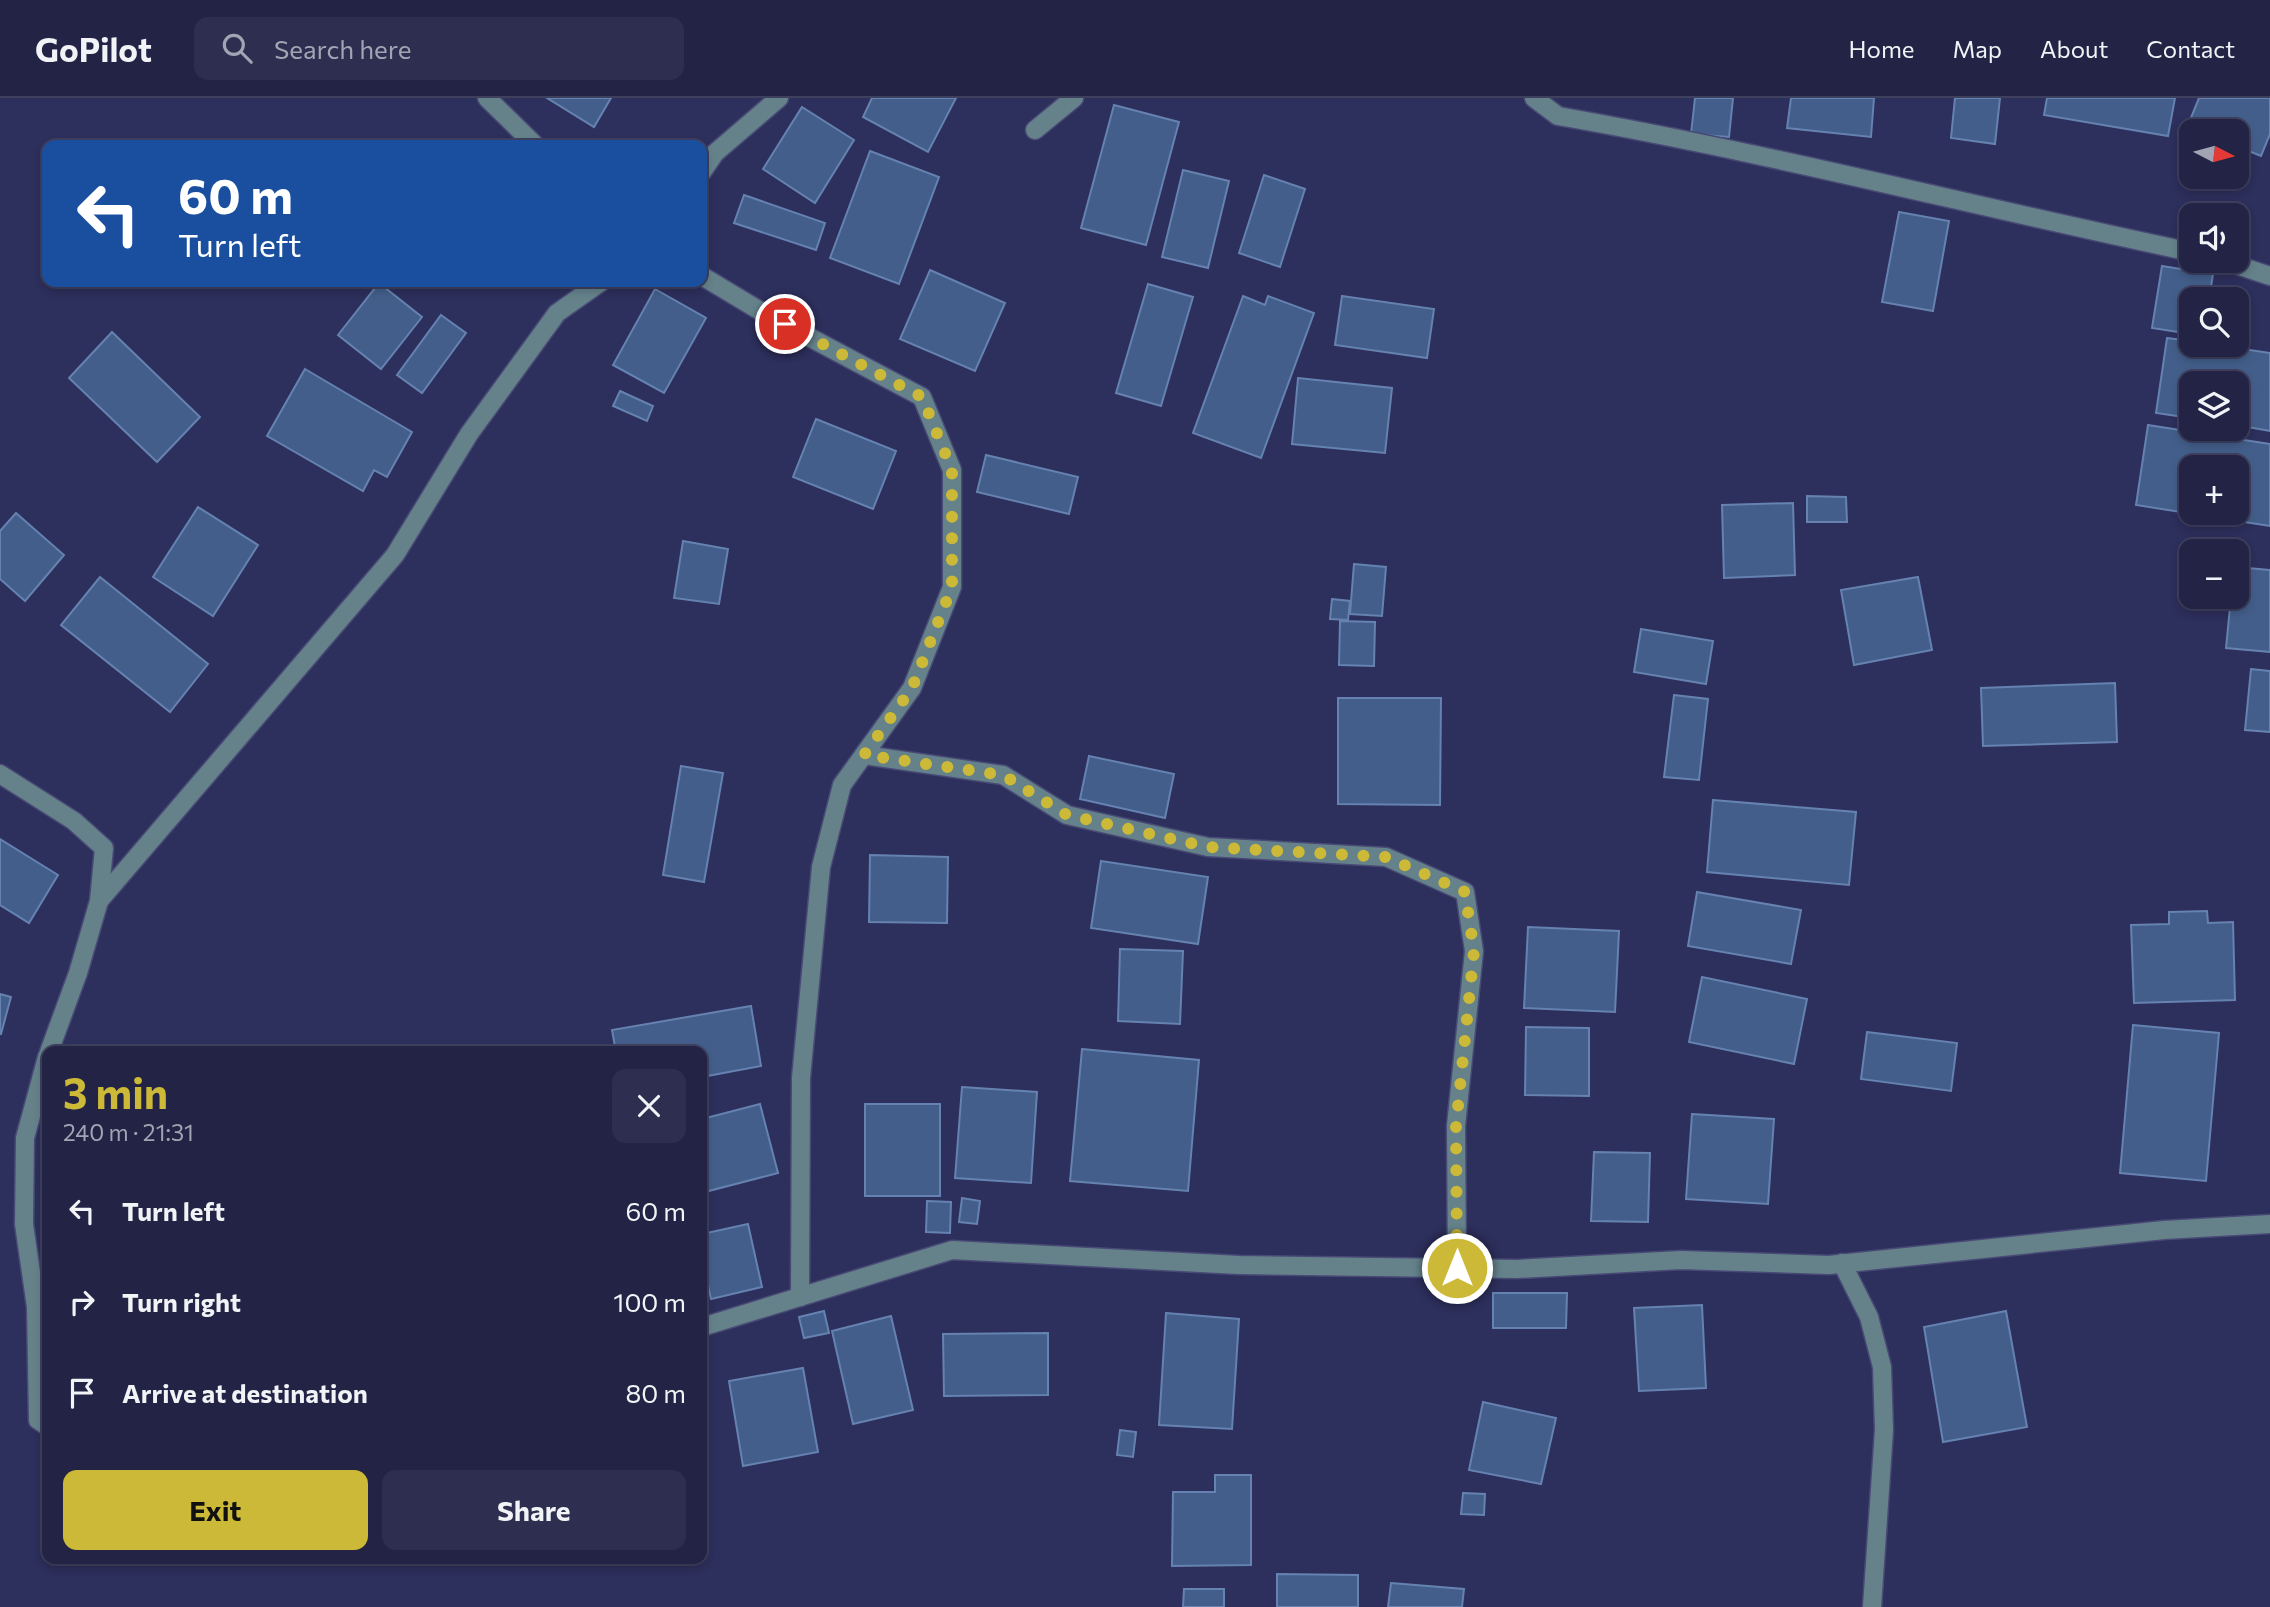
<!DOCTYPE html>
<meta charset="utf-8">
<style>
body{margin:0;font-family:Commissioner,sans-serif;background:#2e2f50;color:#f1f3f6;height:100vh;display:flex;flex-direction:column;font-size:26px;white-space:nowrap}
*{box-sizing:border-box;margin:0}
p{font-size:23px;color:#a2a4b3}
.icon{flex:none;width:38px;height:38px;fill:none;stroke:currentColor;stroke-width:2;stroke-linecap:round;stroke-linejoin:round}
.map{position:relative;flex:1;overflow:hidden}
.details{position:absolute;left:42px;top:948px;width:665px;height:518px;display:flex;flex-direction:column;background:#222345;border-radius:14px;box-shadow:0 4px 10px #0003,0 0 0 2px #3f405e}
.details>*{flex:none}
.top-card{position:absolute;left:42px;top:42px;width:665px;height:147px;border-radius:14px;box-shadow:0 4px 10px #0003,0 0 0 2px #3f405e;background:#1a4fa0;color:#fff;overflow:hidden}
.needle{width:46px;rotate:96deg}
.buttons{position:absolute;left:2179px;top:21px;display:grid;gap:14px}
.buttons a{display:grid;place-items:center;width:70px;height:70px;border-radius:14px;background:#222345;box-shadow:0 4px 10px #0003,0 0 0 2px #3f405e;font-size:35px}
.pin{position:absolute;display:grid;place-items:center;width:60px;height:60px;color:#fff;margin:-30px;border:4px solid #fff;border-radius:50%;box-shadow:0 2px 7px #0007}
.me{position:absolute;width:77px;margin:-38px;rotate:0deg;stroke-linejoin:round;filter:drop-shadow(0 0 5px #0008)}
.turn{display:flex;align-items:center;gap:24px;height:147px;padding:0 21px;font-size:32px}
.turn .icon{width:91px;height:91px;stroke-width:2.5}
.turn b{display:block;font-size:49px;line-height:60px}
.round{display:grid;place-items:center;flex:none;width:74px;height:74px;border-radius:14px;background:#2e2f50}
.summary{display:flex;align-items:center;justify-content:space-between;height:119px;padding:0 21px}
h1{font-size:42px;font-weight:700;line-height:52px;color:#cdb938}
.action{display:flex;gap:14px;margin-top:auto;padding:14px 21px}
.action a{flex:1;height:80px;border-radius:14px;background:#cdb938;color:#111;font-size:28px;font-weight:700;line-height:80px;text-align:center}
.action a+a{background:#2e2f50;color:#f1f3f6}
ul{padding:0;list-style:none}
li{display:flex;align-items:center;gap:21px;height:91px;padding:0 21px}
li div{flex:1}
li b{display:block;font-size:26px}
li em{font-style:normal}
header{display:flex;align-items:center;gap:42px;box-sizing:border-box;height:98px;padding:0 35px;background:#222345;border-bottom:2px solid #3f405e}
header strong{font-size:33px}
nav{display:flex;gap:38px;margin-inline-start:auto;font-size:24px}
.search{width:490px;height:63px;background:#2e2f50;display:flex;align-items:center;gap:18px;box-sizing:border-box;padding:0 24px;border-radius:14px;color:#a2a4b3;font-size:26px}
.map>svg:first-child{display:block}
</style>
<header>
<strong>GoPilot</strong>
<div class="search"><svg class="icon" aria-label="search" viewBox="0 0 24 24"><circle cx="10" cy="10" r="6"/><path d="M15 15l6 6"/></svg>Search here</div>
<nav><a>Home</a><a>Map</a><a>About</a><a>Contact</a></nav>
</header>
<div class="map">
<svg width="2270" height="1509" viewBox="0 0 2270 1509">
<rect width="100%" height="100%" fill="#2d2f5c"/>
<g fill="#435e8a" stroke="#6582b0" stroke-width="2" fill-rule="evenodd">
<polygon points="547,0 611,0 594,29"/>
<polygon points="872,0 956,0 928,54 863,19"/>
<polygon points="1695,0 1733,0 1729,39 1691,36"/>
<polygon points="1791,0 1874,0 1871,39 1787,30"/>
<polygon points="1955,0 2000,0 1995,46 1951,40"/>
<polygon points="2047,0 2175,0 2168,38 2044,17"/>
<polygon points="2199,0 2270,0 2270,36 2261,58 2236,48 2236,33 2203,33 2188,27"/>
<polygon points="1114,7 1179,24 1146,147 1081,130"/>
<polygon points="802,9 854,42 815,105 763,71"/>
<polygon points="870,53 939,79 899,186 830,160"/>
<polygon points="1183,72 1229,83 1208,170 1162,159"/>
<polygon points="1264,77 1305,91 1280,169 1239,155"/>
<polygon points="744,97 825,125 816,152 734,125"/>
<polygon points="1899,114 1949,123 1933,213 1882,204"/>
<polygon points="2162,168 2213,176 2209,201 2191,201 2191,236 2152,230"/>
<polygon points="930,172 1005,205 975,273 900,241"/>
<polygon points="379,185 422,219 381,271 338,237"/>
<polygon points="1148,186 1193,199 1161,308 1116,295"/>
<polygon points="655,191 706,220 664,295 613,267"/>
<polygon points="1243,198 1265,207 1268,198 1314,215 1261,360 1193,335"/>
<polygon points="1342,198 1434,211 1427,260 1335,247"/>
<polygon points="441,217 466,235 422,295 397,277"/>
<polygon points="112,234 200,319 157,364 69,280"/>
<polygon points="2167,240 2191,243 2191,247 2216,247 2270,255 2270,333 2236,327 2236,285 2191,285 2191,320 2156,315"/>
<polygon points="305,271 412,334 387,379 374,372 363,393 267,338"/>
<polygon points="1298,280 1392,290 1385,355 1292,346"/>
<polygon points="620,293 653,308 647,323 613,308"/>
<polygon points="816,321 896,353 873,411 793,379"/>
<path d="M2148 327 2270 346V428L2136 407ZM2191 369H2236V415H2191Z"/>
<polygon points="986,357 1078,379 1069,416 977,394"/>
<polygon points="1807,398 1846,399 1847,424 1807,424"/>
<polygon points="1793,405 1795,477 1724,480 1722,407"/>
<polygon points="198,409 258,447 213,518 153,479"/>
<polygon points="16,415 64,457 25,503 0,481 0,433"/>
<polygon points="683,443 728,451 719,506 674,500"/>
<polygon points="1354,466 1386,469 1382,518 1350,516"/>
<polygon points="2236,469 2270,472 2270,554 2226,550 2231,499 2236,499"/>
<polygon points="100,479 208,566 170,614 61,527"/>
<polygon points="1918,479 1932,552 1854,567 1841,492"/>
<polygon points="1332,501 1350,503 1348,522 1330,521"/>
<polygon points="1340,523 1375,524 1374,568 1339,567"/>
<polygon points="1641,531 1713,543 1706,586 1634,574"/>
<polygon points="2251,571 2270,573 2270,634 2245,632"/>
<polygon points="2115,585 2117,644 1983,648 1981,590"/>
<polygon points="1674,597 1708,601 1699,682 1664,679"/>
<polygon points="1338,600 1441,600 1440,707 1338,706"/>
<polygon points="1089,658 1174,676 1165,720 1080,701"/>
<polygon points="681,668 723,675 704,784 663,777"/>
<polygon points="1713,702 1856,714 1849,787 1707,774"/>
<polygon points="0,741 58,777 29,825 0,807"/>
<polygon points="870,757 948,759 947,825 869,824"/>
<polygon points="1101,763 1208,779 1198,846 1091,830"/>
<polygon points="1697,794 1801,812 1791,866 1688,848"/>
<polygon points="2207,813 2208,825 2233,824 2235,902 2134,905 2131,827 2169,826 2169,814"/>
<polygon points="1528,829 1619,833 1615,914 1524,910"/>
<polygon points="1120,851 1183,853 1180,926 1118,923"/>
<polygon points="1702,879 1807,901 1794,966 1689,944"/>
<polygon points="0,896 11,899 1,936 0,936"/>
<polygon points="751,908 761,968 702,979 702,954 616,954 612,932"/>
<polygon points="2133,927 2219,935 2206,1083 2120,1075"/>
<polygon points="1526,929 1589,930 1589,998 1525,997"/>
<polygon points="1867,934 1957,945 1951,993 1861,981"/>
<polygon points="1082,951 1199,962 1188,1093 1070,1083"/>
<polygon points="962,989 1037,994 1031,1085 955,1080"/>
<polygon points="760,1006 778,1075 705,1094 702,1083 702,1021"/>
<rect x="865" y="1006" width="75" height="92"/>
<polygon points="1692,1016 1774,1021 1768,1106 1686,1101"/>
<polygon points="1594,1054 1650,1055 1648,1124 1591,1123"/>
<polygon points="962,1100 980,1103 977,1126 959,1124"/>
<polygon points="927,1103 951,1104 950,1135 926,1134"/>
<polygon points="748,1126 762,1189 711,1201 702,1158 702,1136"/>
<polygon points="1493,1195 1567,1195 1566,1230 1493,1230"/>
<polygon points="1702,1207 1706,1290 1639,1293 1634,1210"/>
<polygon points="824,1213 829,1235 804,1240 799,1219"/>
<polygon points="2006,1213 2027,1329 1943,1344 1924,1229"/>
<polygon points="1166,1215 1239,1221 1232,1331 1159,1327"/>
<polygon points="891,1218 913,1312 853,1326 832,1233"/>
<polygon points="1048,1235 1048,1297 944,1298 943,1236"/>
<polygon points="803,1270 818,1354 743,1368 729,1283"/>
<polygon points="1483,1304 1556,1320 1541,1386 1469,1372"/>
<polygon points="1120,1332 1136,1334 1133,1359 1117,1357"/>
<polygon points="1215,1377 1251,1377 1251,1467 1172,1468 1173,1394 1215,1394"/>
<polygon points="1463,1395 1485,1396 1484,1417 1461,1416"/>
<polygon points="1277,1476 1358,1477 1358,1509 1277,1509"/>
<polygon points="1391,1485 1464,1491 1462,1509 1388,1509"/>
<polygon points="1184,1491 1224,1491 1224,1509 1183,1509"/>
</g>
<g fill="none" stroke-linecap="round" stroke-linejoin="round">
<defs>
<g id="minor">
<polyline points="487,0 535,47"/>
<path d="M1534 0 1558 18C1771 55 1980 110 2191 154"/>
<polyline points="1035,32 1074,0"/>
<polyline points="702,74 715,55 779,0"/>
<polyline points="2225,163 2270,178"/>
<polyline points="702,178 762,214 922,299 952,372 952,489 912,590 842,687 821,769 801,980 800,1199"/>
<polyline points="864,657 1003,677 1067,717 1208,749 1386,759 1465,794 1474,853 1456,1028 1457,1170"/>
<polyline points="0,676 74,723 104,750 99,803 78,875 49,954"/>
<polyline points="99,803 395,457 469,336 557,215 601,184"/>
<polyline points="47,959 25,1040 24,1126 36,1209 38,1322 47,1328"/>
<polyline points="1842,1165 1869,1219 1882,1269 1884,1332 1872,1509"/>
<polyline points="702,1229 952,1152 1239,1167 1517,1171 1681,1162 1829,1167 2164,1132 2270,1126"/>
</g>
</defs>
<use href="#minor" stroke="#484a75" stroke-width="21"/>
<use href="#minor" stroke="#65828b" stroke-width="18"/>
</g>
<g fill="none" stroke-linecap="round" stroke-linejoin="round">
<polyline stroke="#cdb938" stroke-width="12" stroke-dasharray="0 21.6" points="785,226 922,299 952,372 952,489 912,590 864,657 1003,677 1067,717 1208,749 1386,759 1465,794 1474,853 1456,1028 1457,1170"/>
</g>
</svg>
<div class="buttons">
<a><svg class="needle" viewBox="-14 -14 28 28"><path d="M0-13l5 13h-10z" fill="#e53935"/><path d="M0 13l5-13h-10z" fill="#a2a4b3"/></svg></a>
<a><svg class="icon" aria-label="sound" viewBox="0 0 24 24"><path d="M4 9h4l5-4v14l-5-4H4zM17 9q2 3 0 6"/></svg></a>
<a><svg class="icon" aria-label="search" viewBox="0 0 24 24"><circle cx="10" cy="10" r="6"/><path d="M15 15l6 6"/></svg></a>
<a><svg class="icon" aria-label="layers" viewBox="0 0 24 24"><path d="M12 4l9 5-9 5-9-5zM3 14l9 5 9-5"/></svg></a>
<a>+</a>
<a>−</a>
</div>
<div class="pin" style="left:785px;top:226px;background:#d93025"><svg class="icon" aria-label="arrive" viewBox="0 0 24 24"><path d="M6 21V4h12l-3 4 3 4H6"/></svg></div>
<svg class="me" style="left:1457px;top:1170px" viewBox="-20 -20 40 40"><circle r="17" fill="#cdb938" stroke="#fff" stroke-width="3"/><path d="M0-11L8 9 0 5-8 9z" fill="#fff"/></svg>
<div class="top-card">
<div class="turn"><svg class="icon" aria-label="left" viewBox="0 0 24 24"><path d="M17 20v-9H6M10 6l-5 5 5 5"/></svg><div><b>60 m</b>Turn left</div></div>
</div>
<section class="details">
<div class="summary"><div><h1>3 min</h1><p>240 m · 21:31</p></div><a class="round"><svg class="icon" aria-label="close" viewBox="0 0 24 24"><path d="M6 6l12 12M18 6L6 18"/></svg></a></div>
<ul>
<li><svg class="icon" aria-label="left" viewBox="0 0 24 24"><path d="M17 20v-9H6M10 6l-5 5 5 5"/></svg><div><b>Turn left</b></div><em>60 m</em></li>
<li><svg class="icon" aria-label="right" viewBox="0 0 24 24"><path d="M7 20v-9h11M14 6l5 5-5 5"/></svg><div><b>Turn right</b></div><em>100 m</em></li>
<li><svg class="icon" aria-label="arrive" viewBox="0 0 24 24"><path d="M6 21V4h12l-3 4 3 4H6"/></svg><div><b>Arrive at destination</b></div><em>80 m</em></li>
</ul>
<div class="action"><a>Exit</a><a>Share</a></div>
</section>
</div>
